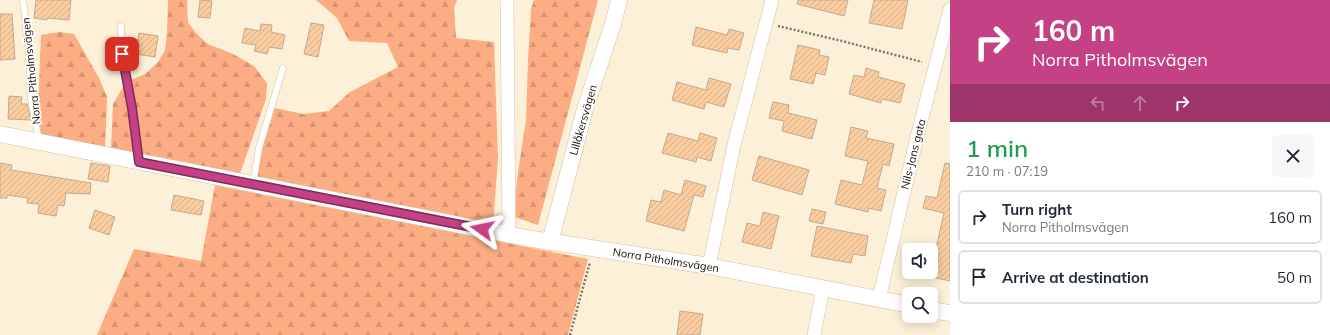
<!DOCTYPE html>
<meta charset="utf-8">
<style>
body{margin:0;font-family:Mulish,sans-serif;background:#f6f6f7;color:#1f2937;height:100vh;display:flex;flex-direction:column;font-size:15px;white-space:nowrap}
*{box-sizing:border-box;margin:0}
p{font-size:13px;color:#747a83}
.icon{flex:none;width:22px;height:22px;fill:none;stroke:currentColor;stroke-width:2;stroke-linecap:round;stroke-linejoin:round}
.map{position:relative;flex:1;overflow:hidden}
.panel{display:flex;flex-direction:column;background:#fff;width:380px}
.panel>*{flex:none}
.guide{background:#c54185;color:#fff;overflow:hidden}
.fabs{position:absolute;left:902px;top:243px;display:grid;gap:8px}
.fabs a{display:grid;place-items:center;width:36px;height:36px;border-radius:6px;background:#fff;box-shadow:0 2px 10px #0003;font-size:20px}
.pin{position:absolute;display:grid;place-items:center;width:34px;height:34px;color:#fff;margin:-17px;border-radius:8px;box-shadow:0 2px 6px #0006}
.me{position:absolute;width:44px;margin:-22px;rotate:282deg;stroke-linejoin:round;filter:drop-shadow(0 0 3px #0008)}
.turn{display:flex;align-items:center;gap:14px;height:84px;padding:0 16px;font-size:18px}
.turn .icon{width:52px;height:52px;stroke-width:2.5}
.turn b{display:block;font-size:28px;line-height:34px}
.lanes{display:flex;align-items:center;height:38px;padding:0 16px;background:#0003;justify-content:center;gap:20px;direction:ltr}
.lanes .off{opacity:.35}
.round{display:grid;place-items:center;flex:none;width:42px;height:42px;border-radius:6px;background:#f6f6f7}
.overview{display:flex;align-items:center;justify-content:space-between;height:68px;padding:0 16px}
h1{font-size:24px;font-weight:600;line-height:30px;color:#1e9e55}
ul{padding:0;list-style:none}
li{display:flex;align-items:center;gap:12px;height:54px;margin:0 8px 6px;padding:0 8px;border:2px solid #e0e1e3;border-radius:6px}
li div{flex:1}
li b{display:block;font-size:15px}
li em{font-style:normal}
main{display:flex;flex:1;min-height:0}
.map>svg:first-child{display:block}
</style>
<main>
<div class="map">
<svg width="950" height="335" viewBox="0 0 950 335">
<defs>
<pattern id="forest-firs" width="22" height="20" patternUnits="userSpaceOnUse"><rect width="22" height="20" fill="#fdad83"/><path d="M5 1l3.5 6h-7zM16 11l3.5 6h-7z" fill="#d89470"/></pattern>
<pattern id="building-hatch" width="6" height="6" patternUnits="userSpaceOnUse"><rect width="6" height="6" fill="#facda0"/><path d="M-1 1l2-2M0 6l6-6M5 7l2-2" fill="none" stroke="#d5af88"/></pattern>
</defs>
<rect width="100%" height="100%" fill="#fcf0d8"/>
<g fill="url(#forest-firs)">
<polygon points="168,0 187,0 188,23 199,36 208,44 233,54 254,66 267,83 266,99 240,174 111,149 113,104 126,82 145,74 158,62 165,50 167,33"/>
<polygon points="316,0 457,0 454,8 456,38 494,42 498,159 493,224 253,179 275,108 303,114 329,111 350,92 398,67 387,43 349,41 337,18"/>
<polygon points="534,0 598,0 538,225 514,217 517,179 526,120 528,60 531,9"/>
<polygon points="59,32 74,34 99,78 107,97 105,150 37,135 41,35"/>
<polygon points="215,185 588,259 568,335 97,335 134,249 201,261"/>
</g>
<g fill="url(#building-hatch)" stroke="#c2a992">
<polygon points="36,0 71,0 69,20 47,18 47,20 34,18"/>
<polygon points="200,0 212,1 210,18 198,17"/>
<polygon points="798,0 848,0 844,16 797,4"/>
<polygon points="874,0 908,0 902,29 869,23"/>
<polygon points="0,14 12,14 15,59 0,60"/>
<polygon points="311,23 324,25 318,57 304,54"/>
<polygon points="261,24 272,25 271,32 285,35 282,49 269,47 267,54 254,51 256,45 242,43 245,28 260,31"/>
<polygon points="696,27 727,35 729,29 744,33 739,50 728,48 727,53 692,45"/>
<polygon points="139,33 158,36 155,57 136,54"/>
<polygon points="798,45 820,50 819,55 829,57 825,75 816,73 813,84 790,79"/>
<polygon points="866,68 879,72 878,77 905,84 900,103 882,99 881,103 849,94 854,75 864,77"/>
<polygon points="709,78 731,84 724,107 706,102 704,109 672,100 677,82 706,90"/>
<polygon points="9,96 22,97 21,104 27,104 31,120 8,119"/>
<polygon points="773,102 789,105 788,113 817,120 812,139 782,131 784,121 769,118"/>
<polygon points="851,127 868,131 866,138 894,144 889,166 883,164 877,188 886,190 881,211 869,208 868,212 835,204 841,180 862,185 868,161 845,156"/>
<polygon points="668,133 698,141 700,133 717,138 711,161 697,157 696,162 662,153"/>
<polygon points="759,156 809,170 802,195 752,180"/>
<polygon points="0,163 12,165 11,170 91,183 90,194 66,193 64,206 58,205 56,216 38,213 39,204 27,203 28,198 7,195 7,198 0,198"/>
<polygon points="91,163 110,166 108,182 88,179"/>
<polygon points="945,163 950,164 950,281 932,277 933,273 931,273 931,252 935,253 944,213 923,208 926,196 937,198"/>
<polygon points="685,180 706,186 703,197 694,195 684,231 646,221 651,200 661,202 664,190 681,195"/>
<polygon points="174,195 204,201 201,215 171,210"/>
<polygon points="812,209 826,212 823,224 809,221"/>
<polygon points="95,210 115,217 109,235 89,228"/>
<polygon points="763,212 779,216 771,249 742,242 747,223 760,226"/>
<polygon points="817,226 868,236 865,256 853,254 851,263 811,256"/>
<polygon points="680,311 703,314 700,335 677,335"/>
</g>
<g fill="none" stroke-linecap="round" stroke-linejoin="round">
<defs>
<g id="service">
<polyline points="23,0 29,53 31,99 39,140"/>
<polyline points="121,26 122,54 132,109 139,160"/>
<polyline points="253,184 259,148 283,68"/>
</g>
<g id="minor">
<polyline points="507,0 509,235"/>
<polyline points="709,266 734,145 772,0"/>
<polyline points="879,299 918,133 950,9"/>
<polyline points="814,335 823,288"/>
</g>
<g id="tertiary">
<polyline points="0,134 526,238 709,266 909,305"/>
<polyline points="550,242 585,109 613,24 619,0"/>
<polyline points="931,310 950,313"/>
</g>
</defs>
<use href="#service" stroke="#cfc1a3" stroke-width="7"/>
<use href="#minor" stroke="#cfc1a3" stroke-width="14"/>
<use href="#tertiary" stroke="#cfc1a3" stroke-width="17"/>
<g stroke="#7e7666" stroke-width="2.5" stroke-dasharray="2 2" stroke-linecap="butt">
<polyline points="778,26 842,41 922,62"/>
<polyline points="570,335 590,262"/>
</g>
<use href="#service" stroke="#fff" stroke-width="6"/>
<use href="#minor" stroke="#fff" stroke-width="13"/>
<use href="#tertiary" stroke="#fff" stroke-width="16"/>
</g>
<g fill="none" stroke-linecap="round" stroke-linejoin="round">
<defs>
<polyline id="route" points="122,54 132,108 139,162 482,229"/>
</defs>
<use href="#route" stroke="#802a56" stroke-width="10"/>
<use href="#route" stroke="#c54185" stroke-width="7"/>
</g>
<g text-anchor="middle" stroke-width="3.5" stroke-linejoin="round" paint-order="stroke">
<g font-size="11" fill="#151006" stroke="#fff">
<text transform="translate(31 71) rotate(-96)" y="4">Norra Pitholmsvägen</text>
<text transform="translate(583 120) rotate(-74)" y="4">Lillåkersvägen</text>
<text transform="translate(913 154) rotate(-76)" y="4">Nils-Jans gata</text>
<text transform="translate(666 260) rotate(9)" y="4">Norra Pitholmsvägen</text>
</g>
</g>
</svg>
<div class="fabs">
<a><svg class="icon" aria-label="sound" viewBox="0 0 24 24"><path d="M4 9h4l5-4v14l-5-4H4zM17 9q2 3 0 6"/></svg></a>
<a><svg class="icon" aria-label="search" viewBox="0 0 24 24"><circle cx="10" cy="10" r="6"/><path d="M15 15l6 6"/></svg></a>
</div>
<div class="pin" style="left:122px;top:54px;background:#d93025"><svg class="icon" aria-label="arrive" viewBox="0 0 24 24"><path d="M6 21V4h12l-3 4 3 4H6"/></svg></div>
<svg class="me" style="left:482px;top:229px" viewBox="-20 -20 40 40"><path d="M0-17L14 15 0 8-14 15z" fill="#c54185" stroke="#fff" stroke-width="4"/></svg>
</div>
<section class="panel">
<div class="guide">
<div class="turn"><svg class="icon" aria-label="right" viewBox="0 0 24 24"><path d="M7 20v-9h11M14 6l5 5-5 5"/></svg><div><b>160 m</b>Norra Pitholmsvägen</div></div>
<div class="lanes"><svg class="icon off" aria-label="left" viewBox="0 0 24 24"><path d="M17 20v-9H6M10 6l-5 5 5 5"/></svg><svg class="icon off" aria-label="ahead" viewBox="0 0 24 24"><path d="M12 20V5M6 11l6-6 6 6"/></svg><svg class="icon" aria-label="right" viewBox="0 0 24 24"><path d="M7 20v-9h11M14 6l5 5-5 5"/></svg></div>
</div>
<div class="overview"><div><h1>1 min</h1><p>210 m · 07:19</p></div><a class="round"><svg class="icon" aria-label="close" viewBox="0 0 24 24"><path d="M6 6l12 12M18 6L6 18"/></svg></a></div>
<ul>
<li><svg class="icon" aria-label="right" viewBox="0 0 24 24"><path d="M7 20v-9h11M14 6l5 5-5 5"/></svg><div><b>Turn right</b><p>Norra Pitholmsvägen</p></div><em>160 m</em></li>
<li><svg class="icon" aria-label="arrive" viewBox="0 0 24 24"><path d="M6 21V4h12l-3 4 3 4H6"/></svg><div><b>Arrive at destination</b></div><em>50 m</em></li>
</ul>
</section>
</main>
